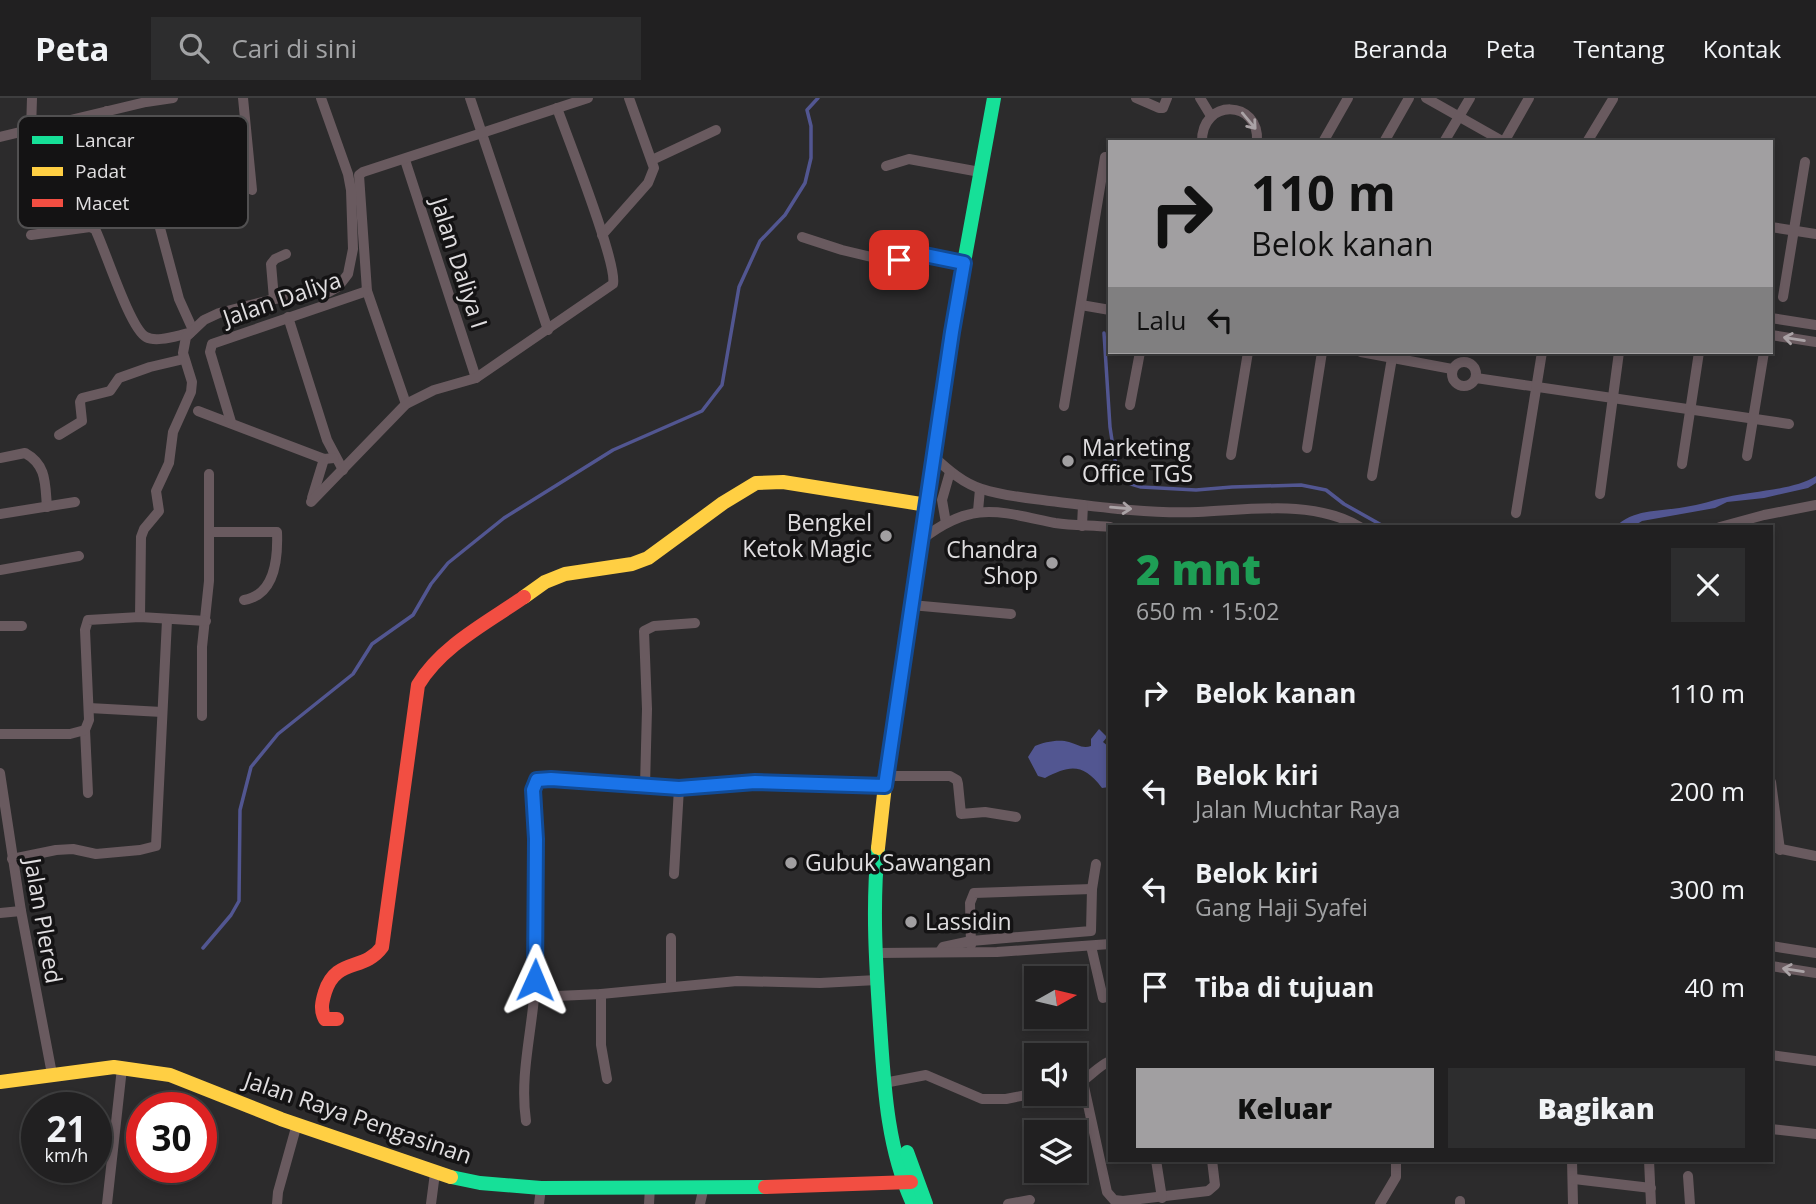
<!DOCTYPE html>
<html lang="id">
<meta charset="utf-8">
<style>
body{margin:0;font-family:"Open Sans",sans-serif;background:#2d2d2e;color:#f1f3f6;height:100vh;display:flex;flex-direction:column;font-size:26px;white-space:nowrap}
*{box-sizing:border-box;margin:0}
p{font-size:23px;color:#a2a3a5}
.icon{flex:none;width:38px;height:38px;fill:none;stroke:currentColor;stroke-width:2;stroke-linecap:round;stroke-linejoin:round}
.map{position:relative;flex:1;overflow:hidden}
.details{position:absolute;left:1108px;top:427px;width:665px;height:637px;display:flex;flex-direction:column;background:#212021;border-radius:0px;box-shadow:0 4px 10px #0003,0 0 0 2px #3e3e3f}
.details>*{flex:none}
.top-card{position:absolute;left:1108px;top:42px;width:665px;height:214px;border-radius:0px;box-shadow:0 4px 10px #0003,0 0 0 2px #3e3e3f;background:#a19fa1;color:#111;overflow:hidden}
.needle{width:46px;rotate:82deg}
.buttons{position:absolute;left:1024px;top:868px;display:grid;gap:14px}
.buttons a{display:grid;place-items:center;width:63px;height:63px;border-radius:0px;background:#212021;box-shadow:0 4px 10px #0003,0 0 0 2px #3e3e3f;font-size:35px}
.speed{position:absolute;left:21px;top:994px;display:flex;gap:14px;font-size:35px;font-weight:700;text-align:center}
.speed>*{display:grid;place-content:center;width:91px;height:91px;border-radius:50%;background:#212021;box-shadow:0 4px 10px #0003,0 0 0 2px #3e3e3f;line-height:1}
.speed small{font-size:18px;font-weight:400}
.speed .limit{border:10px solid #d22;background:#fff;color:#111}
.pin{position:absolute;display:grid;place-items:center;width:60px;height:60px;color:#fff;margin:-30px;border-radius:14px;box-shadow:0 4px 10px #0006}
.me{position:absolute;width:77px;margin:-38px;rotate:1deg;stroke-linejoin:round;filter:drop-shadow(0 0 5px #0008)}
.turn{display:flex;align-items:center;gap:24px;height:147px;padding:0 28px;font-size:32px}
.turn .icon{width:91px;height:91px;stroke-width:2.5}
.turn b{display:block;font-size:49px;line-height:60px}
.then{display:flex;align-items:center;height:66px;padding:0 28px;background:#0003;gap:14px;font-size:26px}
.round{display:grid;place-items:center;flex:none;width:74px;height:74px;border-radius:0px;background:#2d2d2e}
.headline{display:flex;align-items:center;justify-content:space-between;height:119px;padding:0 28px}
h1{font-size:42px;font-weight:800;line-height:52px;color:#1e9e55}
.cta{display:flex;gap:14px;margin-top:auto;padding:14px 28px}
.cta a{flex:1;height:80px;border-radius:0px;background:#a19fa1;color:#111;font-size:28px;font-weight:800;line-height:80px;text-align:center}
.cta a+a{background:#2d2d2e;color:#f1f3f6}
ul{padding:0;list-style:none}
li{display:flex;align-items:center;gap:21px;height:98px;padding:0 28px}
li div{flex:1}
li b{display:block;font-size:26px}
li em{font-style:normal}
header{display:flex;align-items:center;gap:42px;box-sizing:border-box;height:98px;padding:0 35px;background:#212021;border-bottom:2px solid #3e3e3f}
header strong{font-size:33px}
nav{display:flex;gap:38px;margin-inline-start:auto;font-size:24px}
.search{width:490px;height:63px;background:#2d2d2e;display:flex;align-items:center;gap:18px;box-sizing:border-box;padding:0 24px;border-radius:0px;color:#a2a3a5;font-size:26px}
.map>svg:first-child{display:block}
</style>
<header>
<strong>Peta</strong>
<div class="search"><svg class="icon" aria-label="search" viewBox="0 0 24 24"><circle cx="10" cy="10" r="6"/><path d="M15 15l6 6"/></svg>Cari di sini</div>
<nav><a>Beranda</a><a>Peta</a><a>Tentang</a><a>Kontak</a></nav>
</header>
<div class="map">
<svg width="1816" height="1106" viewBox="0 0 1816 1106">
<rect width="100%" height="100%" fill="#2c2b2c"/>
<g fill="#525691">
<path d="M1816 378V385L1808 390 1764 400 1727 404 1715 410 1642 423 1632 429H1615C1635 410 1660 414 1685 409 1700 407 1713 402 1727 399 1752 393 1795 392 1816 378Z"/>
<path d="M1099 631 1107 639 1103 644 1109 649 1106 663 1109 665V689L1102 690C1083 665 1070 667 1045 680L1038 678 1028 659 1035 648C1044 644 1059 641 1069 644 1077 646 1082 651 1091 648V641Z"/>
</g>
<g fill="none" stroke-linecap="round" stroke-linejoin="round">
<g stroke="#525691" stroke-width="3.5">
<polyline points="1104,235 1110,329 1118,382 1141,389 1196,392 1232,389 1301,387 1326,392 1344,406 1385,429"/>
<polyline points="203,850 231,817 239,803 240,712 251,669 278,636 353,576 372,546 413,517 431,486 448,465 504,420 613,352 702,313 722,287 739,189 760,143 785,117 805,85 811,60 811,28 807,12 818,0"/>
</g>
<g stroke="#695a5f" stroke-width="10">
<polyline points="243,0 252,92"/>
<polyline points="470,0 548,232"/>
<polyline points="1136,0 1159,10 1163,10 1167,0"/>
<polyline points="1200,0 1211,18"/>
<polyline points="1426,0 1504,44"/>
<polyline points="107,13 116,83"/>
<polyline points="31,32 32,0"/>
<polyline points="0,39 146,4 173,0"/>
<path d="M1202 44C1201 0 1260 1 1257 44"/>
<polyline points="1323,44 1348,0"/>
<polyline points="1384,44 1409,0"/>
<polyline points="1444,44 1470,0"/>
<polyline points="1504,44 1529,0"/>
<polyline points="1587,44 1613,1"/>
<polyline points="405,62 476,280"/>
<polyline points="652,62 716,32"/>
<polyline points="886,68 909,61 980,74"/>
<polyline points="1771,129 1816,136"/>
<polyline points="160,130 179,201 193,232"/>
<path d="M31 137 90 129 95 131C105 151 130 231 146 239 157 245 178 237 190 235"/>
<polyline points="602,137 648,85 654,70 629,0"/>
<polyline points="802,139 842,152 888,163 920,156 964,165"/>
<polyline points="1783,199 1805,64"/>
<polyline points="274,201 271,166 275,161 286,156"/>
<polyline points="1081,207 1110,212"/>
<polyline points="288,219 327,342 343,372"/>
<polyline points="1771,220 1816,227"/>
<polyline points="1771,237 1816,244"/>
<polyline points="1361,254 1452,271"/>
<circle cx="1464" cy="276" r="12"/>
<polyline points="1476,280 1789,326"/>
<polyline points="406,306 367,193 359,77 363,74 588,0"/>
<polyline points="1130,307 1140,254"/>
<polyline points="1064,308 1105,59"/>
<polyline points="198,313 324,361 334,360"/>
<polyline points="231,324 210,254 212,246 367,193"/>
<polyline points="59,337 82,323 80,304 82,300 110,293 119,280 150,269 184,261"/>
<polyline points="1307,350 1322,254"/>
<polyline points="1231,357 1248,254"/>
<polyline points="1747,358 1764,254"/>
<path d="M934 359C947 371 964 386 982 391 1003 398 1028 400 1050 403 1099 409 1150 416 1198 414 1250 412 1313 401 1360 429"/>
<path d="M0 360 25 355C47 367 45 386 47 409"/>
<polyline points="1682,366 1699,254"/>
<polyline points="1372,378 1393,254"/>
<polyline points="1600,396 1619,254"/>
<polyline points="312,400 324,361"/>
<path d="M311 404 406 306 434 292 476 280 613 186C618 166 567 38 557 10"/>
<polyline points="978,413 980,391"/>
<polyline points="1516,415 1542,254"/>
<polyline points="0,416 75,404"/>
<polyline points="946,425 942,402 950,374"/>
<polyline points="1082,428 1083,407"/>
<polyline points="1720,429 1764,417 1816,407"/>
<path d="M209 434H277C278 459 276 497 244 502"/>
<path d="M921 442C972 402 997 413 1055 425 1074 428 1092 427 1110 429"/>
<polyline points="0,472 79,458"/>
<polyline points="911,507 1011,516"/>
<polyline points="140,519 141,439 144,431 159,413 156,393 169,365 173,334 191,294 192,284 183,255 186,239 204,222 219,215 274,201 329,194 338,189 348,176 353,151 351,92 348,76 321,0"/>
<polyline points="0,528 22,528"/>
<polyline points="89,610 162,614"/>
<polyline points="202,618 202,549 209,483 209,376"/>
<polyline points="85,632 88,695"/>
<polyline points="0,636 70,636 85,632 89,622 85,532 88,522 140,519 206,523"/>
<polyline points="0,675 21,813 52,976"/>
<polyline points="886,678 950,678 957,682 958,686 961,716 985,714 1016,719"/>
<polyline points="1771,684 1780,752"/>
<polyline points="645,688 647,611 644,533 654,528 695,525"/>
<polyline points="1771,749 1816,758"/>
<polyline points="12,761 56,752 73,751 96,756 140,752 156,748 167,522"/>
<polyline points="674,776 679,690"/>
<polyline points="0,815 21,813"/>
<polyline points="671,840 671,888"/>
<polyline points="971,847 970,805 974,795 1092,791"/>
<polyline points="1091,848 1103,900"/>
<polyline points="1771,848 1816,855"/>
<polyline points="941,852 943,849 971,843 1091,833 1092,791 1096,766"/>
<polyline points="875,855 997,854 1110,846"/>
<polyline points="1771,868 1816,875"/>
<polyline points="601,896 601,947 607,981"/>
<polyline points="535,899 601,896 737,883 820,885 877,882"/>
<polyline points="1771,957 1816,963"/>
<polyline points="1083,984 1107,1094 1114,1102 1123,1103 1208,1093 1215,1087 1212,1062"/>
<polyline points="884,985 926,977 982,1001 1006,1001 1036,995"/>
<path d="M1074 988C1088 982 1096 969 1110 963"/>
<path d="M526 1023C520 981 530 942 534 900 539 855 536 807 536 761 536 745 529 692 537 682L551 681 679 690 756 684 885 688"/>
<polyline points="1771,1031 1816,1036"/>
<polyline points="1156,1062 1162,1100"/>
<polyline points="1572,1062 1573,1106"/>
<polyline points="1649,1062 1651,1106"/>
<polyline points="1688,1078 1690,1106"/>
<polyline points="1574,1081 1651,1090"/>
<polyline points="107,1106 122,970"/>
<polyline points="277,1106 278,1094 297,1026"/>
<polyline points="431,1106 435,1075"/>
<polyline points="539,1106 541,1090"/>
<polyline points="649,1106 650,1089"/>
<polyline points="700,1106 704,1088"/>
<polyline points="1008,1106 1030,1102"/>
<polyline points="1380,1106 1396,1079 1396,1062"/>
<polyline points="1460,1106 1460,1103"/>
</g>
<g stroke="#16e098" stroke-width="14">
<polyline points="961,181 994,0"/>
<path d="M878 750C872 809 876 868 880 927 884 987 887 1051 913 1106"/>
<polyline points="907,1054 926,1106"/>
<polyline points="451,1079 480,1085 541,1090 765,1089"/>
</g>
<g stroke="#ffcf43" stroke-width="14">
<polyline points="524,499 545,484 565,476 632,466 648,460 723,405 756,385 783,384 927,407"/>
<polyline points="878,750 886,678 961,181"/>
<polyline points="0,984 114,969 170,977 281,1021 451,1079"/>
</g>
<g stroke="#f24e42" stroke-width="14">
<path d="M337 921H325C320 912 322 904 325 894 336 859 364 874 382 849L418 587C441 548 488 524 524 499"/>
<polyline points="765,1089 911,1084"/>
</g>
</g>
<defs><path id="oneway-shaft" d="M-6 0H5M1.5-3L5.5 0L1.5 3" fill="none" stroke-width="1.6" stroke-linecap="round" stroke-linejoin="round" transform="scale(1.75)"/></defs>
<g stroke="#aaa3a6">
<use href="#oneway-shaft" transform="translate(1249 23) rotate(50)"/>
<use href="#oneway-shaft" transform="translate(1794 241) rotate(-171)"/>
<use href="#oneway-shaft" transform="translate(1121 410) rotate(5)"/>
<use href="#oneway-shaft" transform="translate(1793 872) rotate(-171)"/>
</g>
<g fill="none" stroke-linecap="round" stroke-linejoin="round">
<defs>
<polyline id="route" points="535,882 536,741 533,692 537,682 551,681 679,690 755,684 885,688 952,234 964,165 920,156 899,162"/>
</defs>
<use href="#route" stroke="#114b97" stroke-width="18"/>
<use href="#route" stroke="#1a73e8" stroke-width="12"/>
</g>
<g fill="#a19fa1" stroke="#141314" stroke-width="2.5">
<circle cx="1068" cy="363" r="7"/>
<circle cx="886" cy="438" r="7"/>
<circle cx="1052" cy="465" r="7"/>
<circle cx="791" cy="765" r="7"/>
<circle cx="911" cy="824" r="7"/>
</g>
<g text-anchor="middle" stroke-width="7" stroke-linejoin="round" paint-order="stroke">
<g font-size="23" fill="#e0dee0" stroke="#141314">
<text transform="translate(459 165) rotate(72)" y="8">Jalan Daliya I</text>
<text transform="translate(282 201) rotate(-19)" y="8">Jalan Daliya</text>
<text transform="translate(43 823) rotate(80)" y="8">Jalan Plered</text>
<text transform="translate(358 1020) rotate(19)" y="8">Jalan Raya Pengasinan</text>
</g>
<g font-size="23" fill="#e0dee0" stroke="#141314" text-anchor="start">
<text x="1082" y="358">Marketing<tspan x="1082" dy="26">Office TGS</tspan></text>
<text x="872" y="433" text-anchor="end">Bengkel<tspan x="872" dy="26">Ketok Magic</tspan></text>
<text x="1038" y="460" text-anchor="end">Chandra<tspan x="1038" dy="26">Shop</tspan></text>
<text x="805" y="773">Gubuk Sawangan</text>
<text x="925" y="832">Lassidin</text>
</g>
</g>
<rect x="18" y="18" width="230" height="112" rx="10" fill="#141314" stroke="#515051" stroke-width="2"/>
<rect x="32" y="38" width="31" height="8" fill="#16e098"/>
<rect x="32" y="69" width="31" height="9" fill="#ffcf43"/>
<rect x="32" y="101" width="31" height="8" fill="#f24e42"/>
<g font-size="19" fill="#e0dee0">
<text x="75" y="49">Lancar</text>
<text x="75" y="80">Padat</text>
<text x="75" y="112">Macet</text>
</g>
</svg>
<div class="buttons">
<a><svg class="needle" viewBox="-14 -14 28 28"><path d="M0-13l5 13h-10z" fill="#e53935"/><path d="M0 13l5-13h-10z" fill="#a2a3a5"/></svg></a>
<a><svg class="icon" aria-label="sound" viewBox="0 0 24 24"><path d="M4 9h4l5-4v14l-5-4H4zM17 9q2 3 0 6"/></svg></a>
<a><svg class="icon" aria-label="layers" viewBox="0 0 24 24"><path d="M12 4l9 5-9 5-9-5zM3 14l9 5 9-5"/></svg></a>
</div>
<div class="speed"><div>21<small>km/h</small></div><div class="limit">30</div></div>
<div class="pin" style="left:899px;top:162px;background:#d93025"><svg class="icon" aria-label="arrive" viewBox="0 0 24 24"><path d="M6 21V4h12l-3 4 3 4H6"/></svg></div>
<svg class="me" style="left:535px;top:882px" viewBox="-20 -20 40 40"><path d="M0-17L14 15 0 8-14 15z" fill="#1a73e8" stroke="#fff" stroke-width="4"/></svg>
<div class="top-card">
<div class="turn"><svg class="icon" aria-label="right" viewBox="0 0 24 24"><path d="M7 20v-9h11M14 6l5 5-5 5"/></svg><div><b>110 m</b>Belok kanan</div></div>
<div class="then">Lalu<svg class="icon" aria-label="left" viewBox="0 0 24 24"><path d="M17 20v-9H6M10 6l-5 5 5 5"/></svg></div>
</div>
<section class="details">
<div class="headline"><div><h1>2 mnt</h1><p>650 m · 15:02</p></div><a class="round"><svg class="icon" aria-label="close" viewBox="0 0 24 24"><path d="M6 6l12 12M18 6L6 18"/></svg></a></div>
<ul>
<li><svg class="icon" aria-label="right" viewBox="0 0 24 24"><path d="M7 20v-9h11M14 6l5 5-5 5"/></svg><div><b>Belok kanan</b></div><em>110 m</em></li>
<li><svg class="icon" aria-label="left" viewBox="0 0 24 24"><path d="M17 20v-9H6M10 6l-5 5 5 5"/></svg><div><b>Belok kiri</b><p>Jalan Muchtar Raya</p></div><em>200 m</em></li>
<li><svg class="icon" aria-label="left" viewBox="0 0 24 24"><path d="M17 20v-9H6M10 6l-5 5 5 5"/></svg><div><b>Belok kiri</b><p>Gang Haji Syafei</p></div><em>300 m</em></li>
<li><svg class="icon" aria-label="arrive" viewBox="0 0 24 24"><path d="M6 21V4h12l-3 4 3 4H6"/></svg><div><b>Tiba di tujuan</b></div><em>40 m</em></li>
</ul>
<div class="cta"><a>Keluar</a><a>Bagikan</a></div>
</section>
</div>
